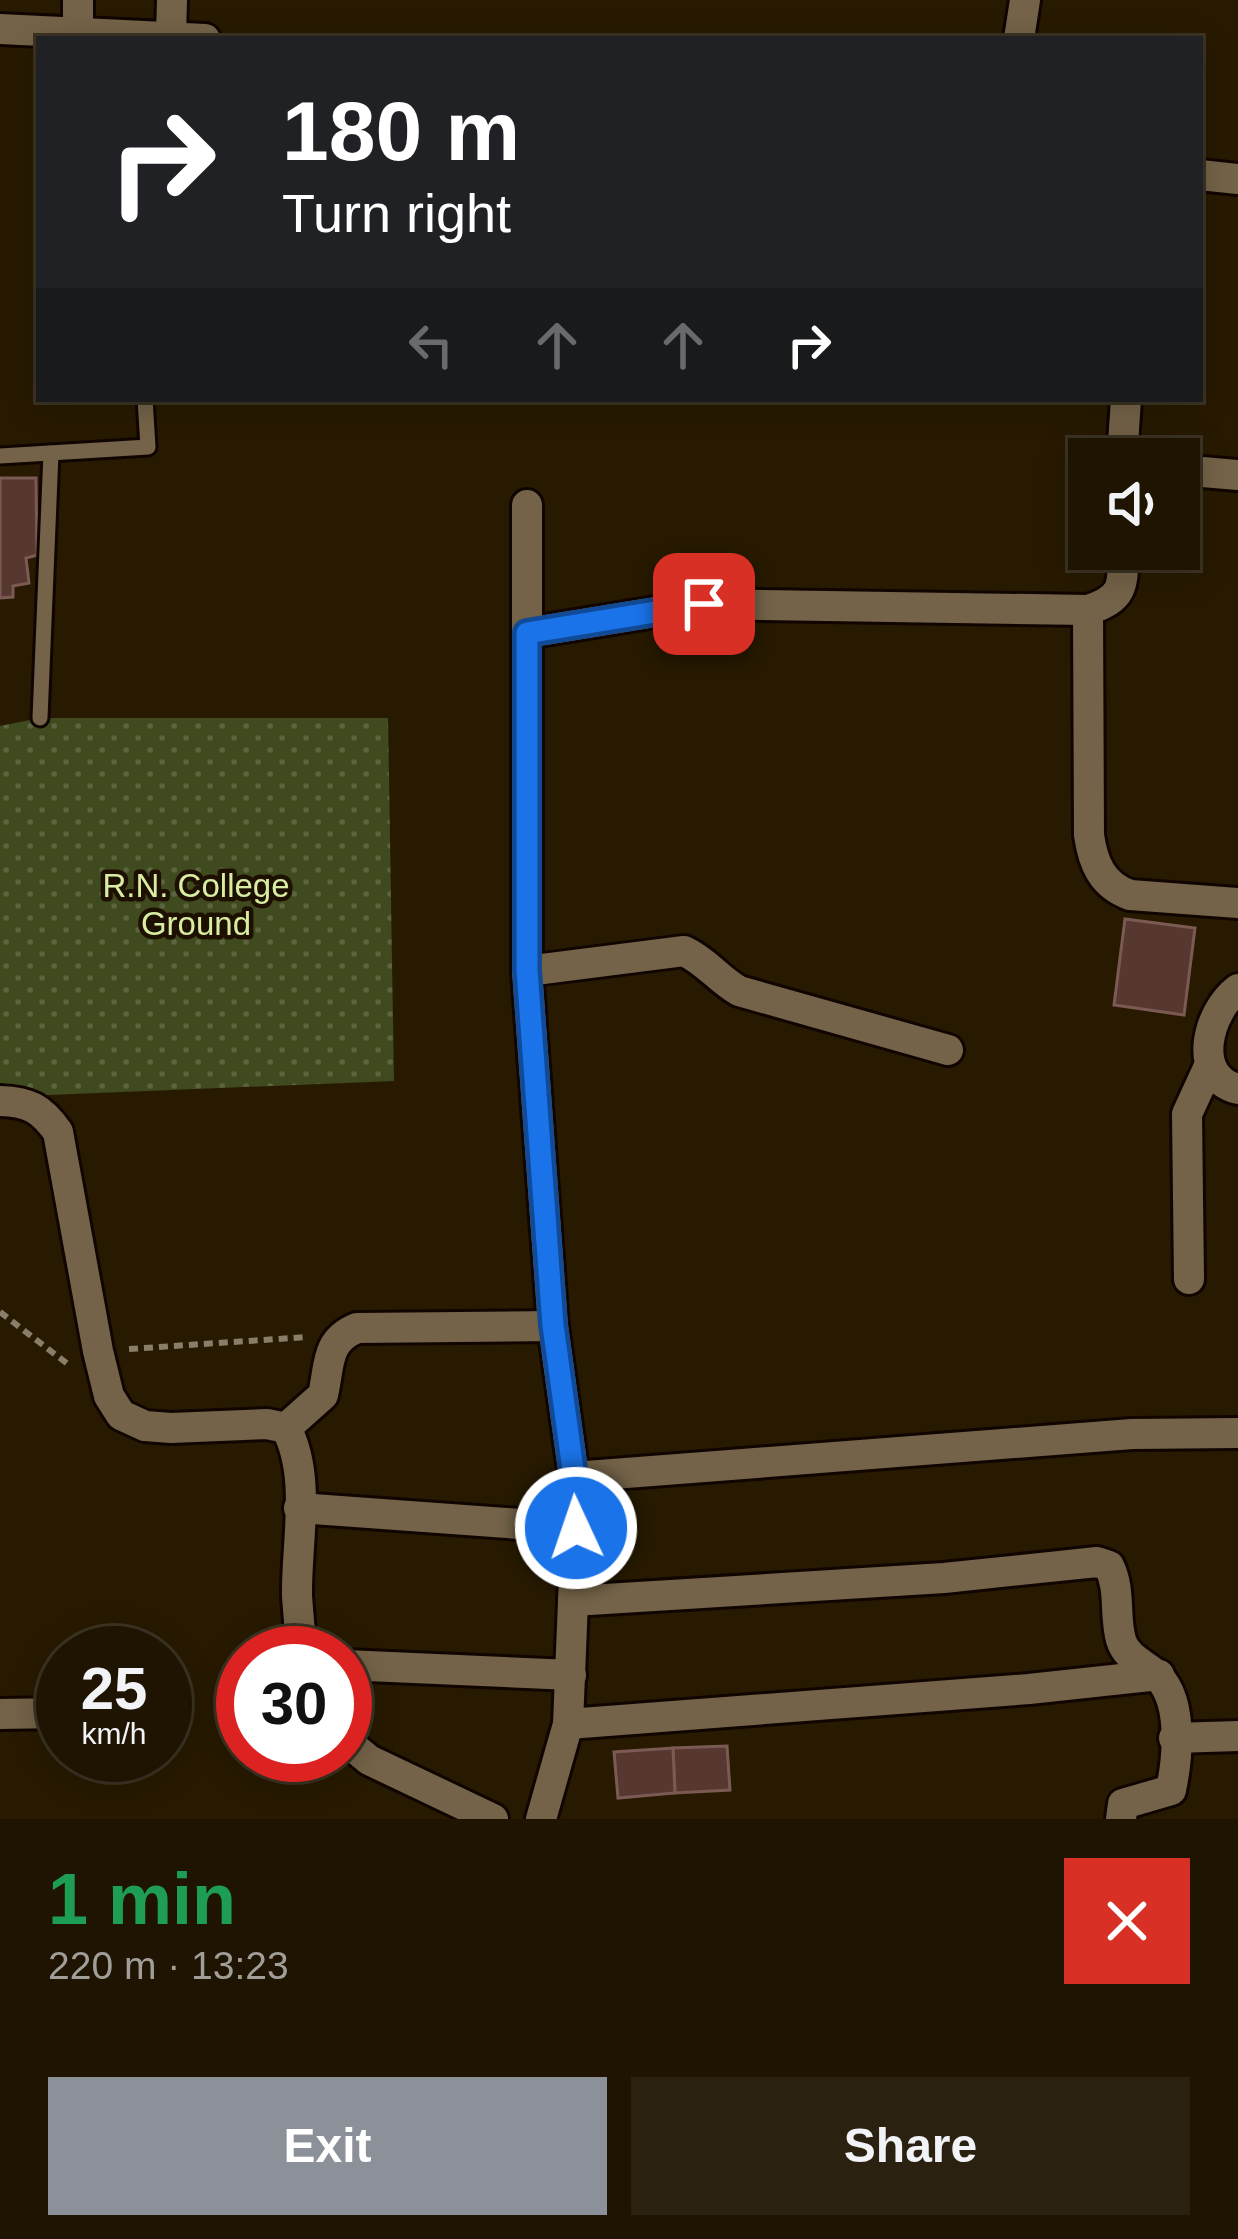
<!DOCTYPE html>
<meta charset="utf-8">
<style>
body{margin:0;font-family:Arial,sans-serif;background:#2b2110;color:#f1f3f6;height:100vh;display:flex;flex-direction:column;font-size:45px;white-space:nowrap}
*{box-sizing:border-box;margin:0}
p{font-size:39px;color:#a19e99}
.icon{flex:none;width:66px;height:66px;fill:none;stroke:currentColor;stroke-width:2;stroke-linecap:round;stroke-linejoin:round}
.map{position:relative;height:1819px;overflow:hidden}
.sheet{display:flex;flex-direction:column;background:#1e1401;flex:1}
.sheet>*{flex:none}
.guide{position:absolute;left:36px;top:36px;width:1167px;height:366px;border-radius:0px;box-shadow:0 6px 30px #0003,0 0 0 3px #3c3323;background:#202124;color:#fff;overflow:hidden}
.fabs{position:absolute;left:1068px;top:438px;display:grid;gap:24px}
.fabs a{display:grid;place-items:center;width:132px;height:132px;border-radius:0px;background:#1e1401;box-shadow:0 6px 30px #0003,0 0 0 3px #3c3323;font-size:60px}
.speed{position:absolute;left:36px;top:1626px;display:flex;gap:24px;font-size:60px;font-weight:700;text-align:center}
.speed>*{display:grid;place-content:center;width:156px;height:156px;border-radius:50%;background:#1e1401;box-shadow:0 6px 30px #0003,0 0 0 3px #3c3323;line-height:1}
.speed small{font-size:30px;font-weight:400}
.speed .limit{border:18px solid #d22;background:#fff;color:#111}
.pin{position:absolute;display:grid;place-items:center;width:102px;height:102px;color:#fff;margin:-51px;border-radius:24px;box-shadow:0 6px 18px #0006}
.me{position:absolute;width:132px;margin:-66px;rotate:357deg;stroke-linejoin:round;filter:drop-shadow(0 0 9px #0008)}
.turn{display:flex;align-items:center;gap:42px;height:252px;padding:0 48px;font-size:54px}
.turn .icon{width:156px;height:156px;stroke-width:2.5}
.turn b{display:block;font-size:84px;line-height:102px}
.lanes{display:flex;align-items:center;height:114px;padding:0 48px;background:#0003;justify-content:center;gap:60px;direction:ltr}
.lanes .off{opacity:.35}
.round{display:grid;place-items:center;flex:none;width:126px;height:126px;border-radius:0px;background:#2b2110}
.summary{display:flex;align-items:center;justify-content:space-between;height:204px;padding:0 48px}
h1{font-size:72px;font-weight:700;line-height:90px;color:#1e9e55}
.action{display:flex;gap:24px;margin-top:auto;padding:24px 48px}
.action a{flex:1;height:138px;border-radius:0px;background:#8c9099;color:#fff;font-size:48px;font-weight:700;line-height:138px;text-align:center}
.action a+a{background:#2b2110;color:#f1f3f6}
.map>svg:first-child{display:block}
</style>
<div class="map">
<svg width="1238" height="1819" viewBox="0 0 1238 1819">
<defs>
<pattern id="park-dots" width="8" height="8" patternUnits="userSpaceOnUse" patternTransform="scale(3)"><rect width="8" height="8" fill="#3f4a1e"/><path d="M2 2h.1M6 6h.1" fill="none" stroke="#5b643e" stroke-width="1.8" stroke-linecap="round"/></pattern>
</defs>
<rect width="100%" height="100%" fill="#281a01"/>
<polygon fill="url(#park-dots)" points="40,718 388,718 394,1081 0,1097 0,726"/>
<g fill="#573831" stroke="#7b5a53" stroke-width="3">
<polygon points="0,478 36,478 37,555 26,558 29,583 13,586 13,597 0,598"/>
<polygon points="1125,919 1195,928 1184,1015 1114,1005"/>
<polygon points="727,1746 730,1790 675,1793 673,1748"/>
<polygon points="673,1748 675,1793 618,1798 614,1752"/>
</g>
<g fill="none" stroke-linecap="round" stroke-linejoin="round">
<defs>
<g id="lane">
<polyline points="0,456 148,447 145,399"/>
<polyline points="40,718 51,453"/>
</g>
<g id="street">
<polyline points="0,29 205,39"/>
<polyline points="78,32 78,0"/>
<polyline points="171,36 172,0"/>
<polyline points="1019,39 1025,0"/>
<polyline points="1200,175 1238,179"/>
<polyline points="1122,459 1126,399"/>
<polyline points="1179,470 1238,475"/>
<polyline points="527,505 527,971 553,1326 574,1477 576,1528 568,1724 541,1819"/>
<path d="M1088 610 1089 835C1093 863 1102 885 1130 895L1238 903"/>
<path d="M527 633 704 604 1088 610C1125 598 1123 585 1123 549"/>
<path d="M527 971 684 951C706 961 718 979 739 991L948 1050"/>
<path d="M1238 989C1208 1011 1190 1077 1238 1089"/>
<path d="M0 1101C29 1102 41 1108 58 1132L98 1351 109 1396 121 1415 145 1426 171 1428 267 1424 286 1428C312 1476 296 1544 297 1596 298 1615 300 1634 303 1653"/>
<polyline points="1189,1279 1187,1114 1210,1064"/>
<path d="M286 1428 323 1395C330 1365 325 1341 357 1328L553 1326"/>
<polyline points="574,1477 1132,1434 1238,1433"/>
<polyline points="299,1508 576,1528"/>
<path d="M573 1601 944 1578 1097 1562 1109 1566C1121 1590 1114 1615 1121 1640 1126 1657 1142 1663 1154 1673 1184 1696 1178 1756 1171 1790L1123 1804 1121 1819"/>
<polyline points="345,1665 571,1675"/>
<polyline points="0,1714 62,1713"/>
<polyline points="568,1724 1029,1689 1159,1675"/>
<polyline points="1174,1738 1238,1736"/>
<polyline points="345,1740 369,1760 493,1819"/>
</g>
</defs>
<use href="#lane" stroke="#100500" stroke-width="21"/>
<use href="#street" stroke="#100500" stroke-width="36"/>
<g stroke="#8a7e6a" stroke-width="6" stroke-dasharray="9 6" stroke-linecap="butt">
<polyline points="0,1312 69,1365"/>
<polyline points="129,1349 307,1337"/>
</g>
<use href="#lane" stroke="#746348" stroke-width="15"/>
<use href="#street" stroke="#746348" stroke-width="30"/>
</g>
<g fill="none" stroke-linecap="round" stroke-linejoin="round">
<defs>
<polyline id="route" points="576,1528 574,1477 553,1325 527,970 527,633 704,604"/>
</defs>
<use href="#route" stroke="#114b97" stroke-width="30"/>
<use href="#route" stroke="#1a73e8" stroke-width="21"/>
</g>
<g text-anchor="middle" stroke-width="9" stroke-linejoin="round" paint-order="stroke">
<g font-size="33" fill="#d8eda3" stroke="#1e1000">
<text x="196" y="897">R.N. College<tspan x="196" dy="38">Ground</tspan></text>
</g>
</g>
</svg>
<div class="fabs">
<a><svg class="icon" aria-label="sound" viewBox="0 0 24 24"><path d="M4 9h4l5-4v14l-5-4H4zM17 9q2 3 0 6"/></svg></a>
</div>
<div class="speed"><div>25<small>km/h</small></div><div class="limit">30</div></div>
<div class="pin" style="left:704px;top:604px;background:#d93025"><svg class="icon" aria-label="arrive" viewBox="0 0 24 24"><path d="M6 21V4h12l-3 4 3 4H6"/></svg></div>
<svg class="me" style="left:576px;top:1528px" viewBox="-20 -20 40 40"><circle r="17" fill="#1a73e8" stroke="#fff" stroke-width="3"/><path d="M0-11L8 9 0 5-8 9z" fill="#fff"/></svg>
<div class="guide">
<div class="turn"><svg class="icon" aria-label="right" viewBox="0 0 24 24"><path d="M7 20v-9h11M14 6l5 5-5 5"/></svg><div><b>180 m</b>Turn right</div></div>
<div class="lanes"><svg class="icon off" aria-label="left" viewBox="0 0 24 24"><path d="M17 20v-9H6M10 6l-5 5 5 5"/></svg><svg class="icon off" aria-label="ahead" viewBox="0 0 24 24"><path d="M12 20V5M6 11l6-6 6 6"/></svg><svg class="icon off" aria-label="ahead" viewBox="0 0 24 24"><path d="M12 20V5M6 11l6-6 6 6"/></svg><svg class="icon" aria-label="right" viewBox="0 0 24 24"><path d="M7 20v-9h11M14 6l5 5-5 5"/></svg></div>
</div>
</div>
<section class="sheet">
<div class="summary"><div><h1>1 min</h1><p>220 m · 13:23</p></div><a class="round" style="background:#d93025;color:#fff"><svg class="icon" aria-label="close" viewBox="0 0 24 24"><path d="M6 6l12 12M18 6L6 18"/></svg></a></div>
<div class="action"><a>Exit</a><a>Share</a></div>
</section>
